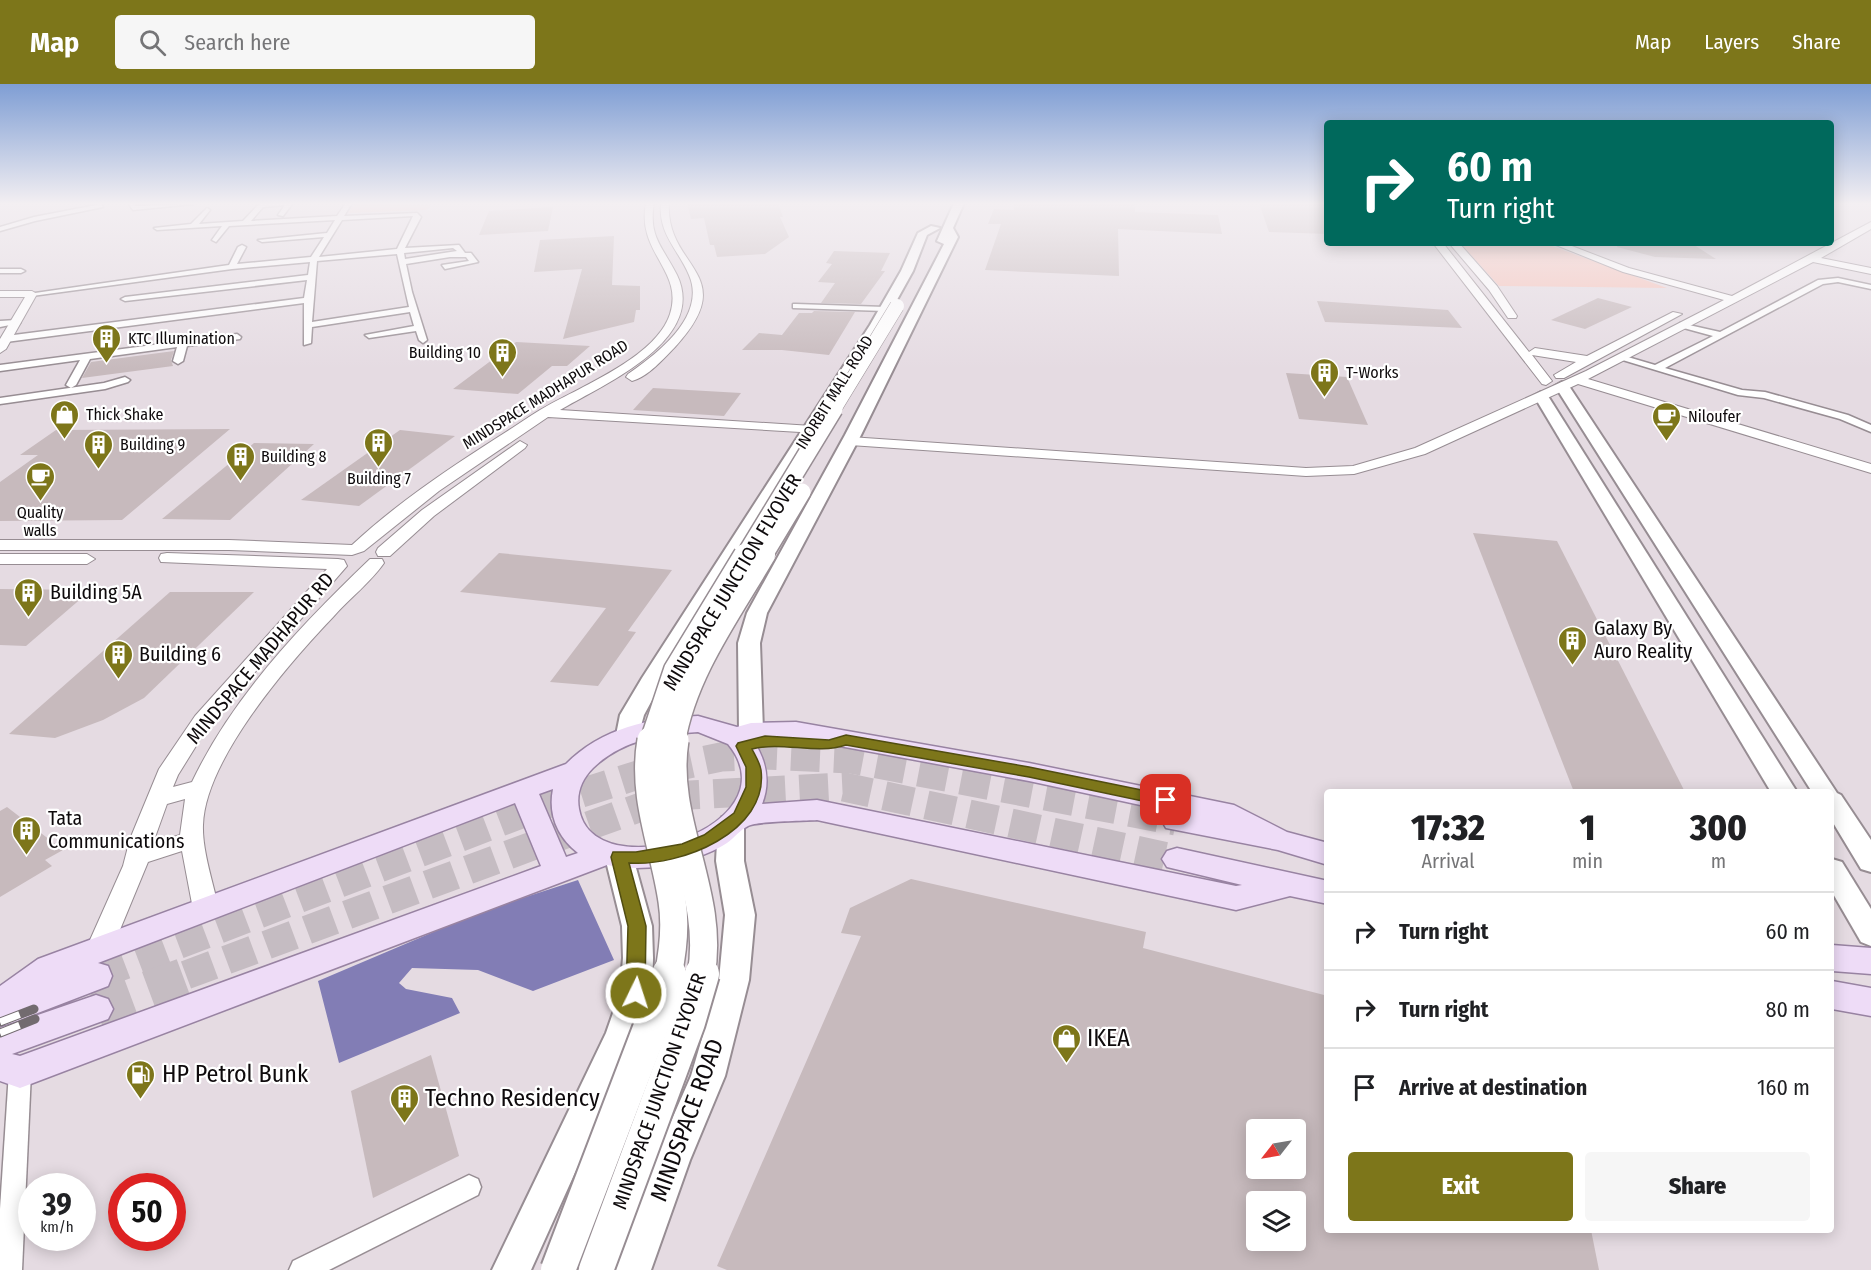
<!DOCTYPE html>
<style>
body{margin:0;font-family:"Fira Sans Condensed",sans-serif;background:#f6f6f6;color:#202124;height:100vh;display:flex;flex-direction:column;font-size:22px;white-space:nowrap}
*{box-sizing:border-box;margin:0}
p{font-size:20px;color:#757577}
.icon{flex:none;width:33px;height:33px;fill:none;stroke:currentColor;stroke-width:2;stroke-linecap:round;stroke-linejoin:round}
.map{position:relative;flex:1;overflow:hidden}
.sheet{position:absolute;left:1324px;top:705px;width:510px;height:444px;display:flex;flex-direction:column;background:#fff;border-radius:6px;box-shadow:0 3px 15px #0003}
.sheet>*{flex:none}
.top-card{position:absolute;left:1324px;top:36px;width:510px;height:126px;border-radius:6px;box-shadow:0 3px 15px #0003;background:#00695c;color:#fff;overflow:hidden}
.needle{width:39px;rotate:239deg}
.tools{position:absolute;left:1246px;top:1035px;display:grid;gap:12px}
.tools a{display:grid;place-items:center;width:60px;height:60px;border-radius:6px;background:#fff;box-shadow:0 3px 15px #0003;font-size:30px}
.speed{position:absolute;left:18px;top:1089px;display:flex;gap:12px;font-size:30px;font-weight:700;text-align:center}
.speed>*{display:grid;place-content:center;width:78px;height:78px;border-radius:50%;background:#fff;box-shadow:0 3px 15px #0003;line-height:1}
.speed small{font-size:15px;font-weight:400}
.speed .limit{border:9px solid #d22;background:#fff;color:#111}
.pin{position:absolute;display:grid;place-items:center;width:51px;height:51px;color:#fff;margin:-26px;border-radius:12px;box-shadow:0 3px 9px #0006}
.me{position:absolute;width:66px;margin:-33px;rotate:4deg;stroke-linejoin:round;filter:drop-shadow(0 0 4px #0008)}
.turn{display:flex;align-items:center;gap:21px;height:126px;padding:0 24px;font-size:27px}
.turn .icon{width:78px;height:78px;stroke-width:2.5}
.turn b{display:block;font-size:42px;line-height:51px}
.eta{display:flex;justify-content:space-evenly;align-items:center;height:102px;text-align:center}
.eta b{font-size:36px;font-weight:800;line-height:42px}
.button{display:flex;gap:12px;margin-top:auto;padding:12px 24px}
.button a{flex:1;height:69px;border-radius:6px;background:#7d761a;color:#fff;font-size:24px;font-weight:800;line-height:69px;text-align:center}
.button a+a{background:#f6f6f6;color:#202124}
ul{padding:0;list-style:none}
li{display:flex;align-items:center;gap:18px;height:78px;padding:0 24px;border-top:2px solid #e0e0e0}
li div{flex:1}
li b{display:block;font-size:22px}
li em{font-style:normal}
header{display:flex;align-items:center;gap:36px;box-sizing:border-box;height:84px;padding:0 30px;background:#7d761a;color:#fff}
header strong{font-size:28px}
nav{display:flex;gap:33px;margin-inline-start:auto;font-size:21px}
.search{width:420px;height:54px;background:#f6f6f6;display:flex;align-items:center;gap:15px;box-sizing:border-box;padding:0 21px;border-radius:6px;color:#757577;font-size:22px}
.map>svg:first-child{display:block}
</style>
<header>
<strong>Map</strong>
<div class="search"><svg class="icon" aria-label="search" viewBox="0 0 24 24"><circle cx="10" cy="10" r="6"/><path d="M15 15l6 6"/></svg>Search here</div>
<nav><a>Map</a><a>Layers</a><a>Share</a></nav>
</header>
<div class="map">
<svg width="1871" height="1186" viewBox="0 0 1871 1186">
<rect width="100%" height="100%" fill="#e5dbe2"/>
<g fill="#f7c3ba">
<polygon points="356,119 431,121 426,126 348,129"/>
<polygon points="1460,159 1544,159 1667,204 1499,202"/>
</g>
<polygon fill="#827db5" points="578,796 614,876 533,907 478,886 412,884 399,899 406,905 452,914 460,929 339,979 318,897 483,827"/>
<g fill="#c7babd" fill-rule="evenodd">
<polygon points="687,119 778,119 783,133 780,133 789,153 765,170 717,173 714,161 710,161 704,134 691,135"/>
<polygon points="1014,119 1135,119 1135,128 1218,131 1222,150 1118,145 1119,192 985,186 1001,140 988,140 994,125 1014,126"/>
<polygon points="1259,119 1328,119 1328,150 1269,148"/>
<polygon points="553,123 548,147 479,151 489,127"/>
<polygon points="614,152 612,201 640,202 640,226 636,226 634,238 563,255 582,185 534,188 540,156"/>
<polygon points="1618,159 1691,159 1716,175 1655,173 1617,163"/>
<polygon points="834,167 890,169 881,187 885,187 861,220 821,219 835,199 818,198 832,180 826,179"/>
<polygon points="1598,214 1632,223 1585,245 1551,236"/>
<polygon points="1317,217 1448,226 1462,244 1325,238"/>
<polygon points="814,227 855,228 829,271 782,266 742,266 759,249 782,251 799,229 812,229"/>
<polygon points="516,258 590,262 567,282 552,282 518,310 453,305"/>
<polygon points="174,267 171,276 173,282 82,294 91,278"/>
<polygon points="1286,289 1347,293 1368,341 1299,335"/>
<polygon points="653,304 741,309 724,332 633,326"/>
<polygon points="230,345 122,436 0,437 0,398 38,371 20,371 56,346"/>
<polygon points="400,346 455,352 359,422 301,416"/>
<polygon points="254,359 314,360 230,436 162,435"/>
<polygon points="1473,449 1557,457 1685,708 1574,708"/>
<polygon points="499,469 672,486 628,547 636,548 598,602 550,598 606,524 460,508"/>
<polygon points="0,505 91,506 26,562 0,561"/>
<polygon points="170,508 254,508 144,614 103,636 55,654 9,650"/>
<polygon points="7,723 63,766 45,776 52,782 0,813 0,727"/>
<path d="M911 795 1146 848 1143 864 1328 912V1146H1591L1599 1186H727L717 1182 861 852 841 849 850 824ZM1257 1046H1296V1084H1257ZM1257 1118H1296V1156H1257Z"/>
<polygon points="431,971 459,1072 373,1114 351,1007"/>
</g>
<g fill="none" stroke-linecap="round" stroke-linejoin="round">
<g stroke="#c5bcc2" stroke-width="29" stroke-dasharray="29 14" stroke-linecap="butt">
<polyline points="98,891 550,719 641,690 721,673 764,671 851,675 1176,737"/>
<polyline points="186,891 543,758 647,721 690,711 844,703 1177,775"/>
</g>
<g stroke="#c5bcc2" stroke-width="37" stroke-dasharray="37 19" stroke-linecap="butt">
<polyline points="96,892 102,890"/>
<polyline points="96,925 190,890"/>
</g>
<defs>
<g id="minor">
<polygon points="128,119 134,119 135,122 193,120 133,126"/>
<path d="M268 119H293L283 132 278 131 285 121 263 123 251 137 337 132 346 119H352L344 132 417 129 421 133 405 164 459 161 465 169H471L478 178 445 185 442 181 469 177 466 173H450L406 180 412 208 427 256 423 259 419 256 416 247 369 254 365 251 414 242 410 228 312 243 311 259 304 261V219L6 258 2 255 6 252 304 214 307 196 125 217 121 215 125 213 308 191 310 178 232 185 32 212 28 210 229 181 238 163 242 161 246 163 237 180 311 173 324 153 262 158 258 156 327 149 335 136 229 142 216 158 212 156 222 142 157 146 154 144 191 140 207 124 210 126 199 140 243 137 259 120ZM413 132 397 165 319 173 342 136ZM453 164 457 167 405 175 404 169ZM397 170 409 223 312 238 317 177Z"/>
<polygon points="101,120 103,123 35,137 0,147 0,143 34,133"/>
<polygon points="0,185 21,185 25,187 21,189 0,189"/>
<polygon points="1838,194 1871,201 1871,205 1838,198 1823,200 1665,284 1742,306 1765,308 1848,331 1871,341 1871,348 1840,335 1764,314 1738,311 1616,274 1621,271 1655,281 1713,252 1680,243 1680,239 1720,248 1818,196"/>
<polygon points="796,220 885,223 889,225 885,227 793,224 793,220"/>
<polygon points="0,237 16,236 20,239 0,243"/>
<polygon points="237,250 241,253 240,255 187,262 183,277 178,280 173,277 177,263 90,275 76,301 71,304 66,301 80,276 0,287 0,281"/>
<polygon points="125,293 130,296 128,298 105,305 0,320 0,314 104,299"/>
<polygon points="20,978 28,981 31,988 22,1186 0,1186 0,1125 9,988 12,981"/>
<polygon points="469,1091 478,1095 481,1103 478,1111 329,1186 289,1186 293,1177"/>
</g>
<g id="tertiary">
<path d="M646 119H654C648 153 663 163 677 191 708 256 604 300 560 326L812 342 819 346 817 349 548 333 439 407 364 467 352 471 229 466H0V456H229L352 461C395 421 445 387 495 355 510 346 525 335 540 326 577 304 656 274 670 230 684 186 636 169 646 119Z"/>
<path d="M661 119H669C665 185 743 189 675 263 664 274 648 293 632 297L626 293 628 290C657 270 707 232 689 191 678 165 658 150 661 119Z"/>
<polygon points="1871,138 1871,145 1821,174 1871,184 1871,190 1813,178 1588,295 1871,380 1871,389 1578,300 1425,370 1354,390 1306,392 850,361 843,357 850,353 1306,384 1353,382 1415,364 1586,287 1724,216 1623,188 1551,159 1564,159 1629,184 1732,212"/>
<polygon points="1433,159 1443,159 1529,268 1535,264 1587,272 1673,228 1682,230 1564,294 1556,294 1554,291 1576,278 1532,271 1552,297 1546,301 1542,300"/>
<polygon points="1449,159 1459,159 1497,202 1517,232 1516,234 1508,234 1489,206"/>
<polygon points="0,207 32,207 37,210 6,265 0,269 0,255 25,213 0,213"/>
<polygon points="520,357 527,361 525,364 434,432 390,472 378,472 376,468 378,464 422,426"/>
<path d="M167 469 338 475 344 476 347 482 209 641 178 691 173 703 192 698C233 612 302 540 370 475H382L384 479C371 498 350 514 334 532 290 578 205 675 203 741 202 765 213 799 219 825L215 832 206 835 197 832 193 825 182 767 148 778 112 865 108 872 99 875 90 872 86 865 123 782 130 755 159 685 195 632 327 485 161 478 159 474 161 470ZM185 715 180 751 153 759 167 720Z"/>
<polygon points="0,470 87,470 95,475 87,480 0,480"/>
</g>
<g id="secondary">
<polygon points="954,119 964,119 953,144 958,153 861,351 767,529 760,559 763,647 759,652 751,655 743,652 739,647 738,559 747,529 845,351 944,160 937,157"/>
<polygon points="931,142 940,144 927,151 913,187 883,241 664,594 644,631 637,656 628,659 619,656 616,651 620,631 642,594 870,241 901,187 918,149"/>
<polygon points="1562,298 1569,302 1837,709 1841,711 1871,756 1871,788 1861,785 1832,737 1832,708 1812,708 1555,302"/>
<polygon points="1541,308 1548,312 1797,708 1771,708 1534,312"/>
<polygon points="731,731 740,733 744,740 744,777 755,831 749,896 725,992 690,1076 651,1186 613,1186 654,1076 691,992 719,896 725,831 716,777 718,740 722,733"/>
<polygon points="619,763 629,766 633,773 652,842 653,874 652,909 638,949 531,1186 492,1186 606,949 620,909 623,874 622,842 605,773 609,766"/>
<polygon points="1832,775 1842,778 1871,825 1871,862 1861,858 1832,808"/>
</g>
<g id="primary">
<path d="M698 632 737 643 751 639 796 638 1029 679 1234 721 1287 748 1328 759V781L1278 766 1166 744 1162 737 1166 730 1173 728 1029 697 796 654 753 656C766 676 771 697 762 720L817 716 1236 802 1242 801 1167 783 1162 775 1167 767 1177 764 1328 797V820L1290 812 1236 826 817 736C803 737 758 737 748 742 741 745 734 754 727 759 693 780 646 789 607 781L20 1004 0 997V944L96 911 108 915 113 925 108 935 12 970 20 972 541 782 515 719 98 879 108 882 112 892 108 902 17 937 5 941 0 940V902L38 875 566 680C602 644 649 634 698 632ZM698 648 728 660C796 743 593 807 579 725 576 709 582 695 593 684 622 656 660 650 698 648ZM553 705C548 730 557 753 578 769L566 773 539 710Z"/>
<polygon points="1832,861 1871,864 1871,890 1832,887"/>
<polygon points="1832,897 1871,904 1871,932 1832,925"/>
</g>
</defs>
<use href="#minor" stroke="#978d93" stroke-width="3"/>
<use href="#tertiary" stroke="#978d93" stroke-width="2"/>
<use href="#secondary" stroke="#978d93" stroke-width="4"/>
<use href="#primary" stroke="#9883a2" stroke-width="3"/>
<use href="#minor" fill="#fff" fill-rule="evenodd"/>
<use href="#tertiary" fill="#fff" fill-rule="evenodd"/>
<use href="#secondary" fill="#fff" fill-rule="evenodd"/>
<use href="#primary" fill="#eedcf7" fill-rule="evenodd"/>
<defs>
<g id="rail">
<polyline points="0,938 34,925"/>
<polyline points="0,949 35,935"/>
</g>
</defs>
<use href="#rail" stroke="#726b6f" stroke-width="9"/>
<use href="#rail" stroke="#fff" stroke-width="7" stroke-dasharray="21" stroke-linecap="butt"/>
<defs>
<polyline id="secondary-bridge-far4" points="833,327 897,222"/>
<g id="secondary-bridge-far3">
<polyline points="744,473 834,325"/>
<polyline points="763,473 802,408"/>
</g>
<g id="secondary-bridge-far2">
<polyline points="651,658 675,586 745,471"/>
<path d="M674 658C685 590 730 529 764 471"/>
</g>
<g id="secondary-bridge-far1">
<path d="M651 656C641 713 664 762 672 817 676 842 673 867 668 891"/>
<path d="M675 656C662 737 716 810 701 891"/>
</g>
<g id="secondary-bridge">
<polyline points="558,1186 666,903 669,890"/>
<polyline points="596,1186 688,938 702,890"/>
</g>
</defs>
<use href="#secondary-bridge-far4" stroke="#978d93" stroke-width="15" stroke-linecap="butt"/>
<use href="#secondary-bridge-far3" stroke="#978d93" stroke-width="20" stroke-linecap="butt"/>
<use href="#secondary-bridge-far2" stroke="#978d93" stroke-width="25" stroke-linecap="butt"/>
<use href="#secondary-bridge-far1" stroke="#978d93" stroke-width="30" stroke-linecap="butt"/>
<use href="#secondary-bridge" stroke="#978d93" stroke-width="38" stroke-linecap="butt"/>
<use href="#secondary-bridge-far4" stroke="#fff" stroke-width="14"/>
<use href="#secondary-bridge-far3" stroke="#fff" stroke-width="17"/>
<use href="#secondary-bridge-far2" stroke="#fff" stroke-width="22"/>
<use href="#secondary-bridge-far1" stroke="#fff" stroke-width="27"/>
<use href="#secondary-bridge" stroke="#fff" stroke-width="34"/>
</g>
<linearGradient id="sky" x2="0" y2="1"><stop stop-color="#7f9ed4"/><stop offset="0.42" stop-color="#f3eff2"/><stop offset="1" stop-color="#f3eff2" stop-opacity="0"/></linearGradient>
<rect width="1871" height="285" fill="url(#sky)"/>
<path fill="#7d761a" stroke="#514d11" stroke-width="1.5" d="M846 651 1029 683 1166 711 1174 716 1166 722 1029 693 846 661C816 671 783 657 752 665 755 671 760 679 761 686 769 748 680 783 629 779L646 842 645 909 642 915 636 917 629 915 626 909 628 842 611 773 613 768H636L682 760 704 751 734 729 746 703V683L736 662 738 659 765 652 829 656Z"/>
<defs>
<symbol id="building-pin" viewBox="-11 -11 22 30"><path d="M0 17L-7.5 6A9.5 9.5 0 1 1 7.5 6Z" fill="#7d761a" stroke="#fff"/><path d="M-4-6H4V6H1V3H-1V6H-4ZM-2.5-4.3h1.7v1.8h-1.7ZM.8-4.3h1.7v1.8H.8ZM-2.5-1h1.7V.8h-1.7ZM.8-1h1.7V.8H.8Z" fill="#fff"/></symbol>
<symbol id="shop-pin" viewBox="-11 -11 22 30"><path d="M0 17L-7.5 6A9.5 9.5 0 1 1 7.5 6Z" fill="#7d761a" stroke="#fff"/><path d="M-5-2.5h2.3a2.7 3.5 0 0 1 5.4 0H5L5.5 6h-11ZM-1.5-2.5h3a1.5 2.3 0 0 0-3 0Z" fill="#fff"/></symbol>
<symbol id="cafe-pin" viewBox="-11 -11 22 30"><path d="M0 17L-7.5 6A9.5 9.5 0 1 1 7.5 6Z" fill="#7d761a" stroke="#fff"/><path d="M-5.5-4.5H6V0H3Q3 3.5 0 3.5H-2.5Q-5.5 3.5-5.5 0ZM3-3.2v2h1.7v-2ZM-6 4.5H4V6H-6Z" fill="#fff"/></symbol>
<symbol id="fuel-pin" viewBox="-11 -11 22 30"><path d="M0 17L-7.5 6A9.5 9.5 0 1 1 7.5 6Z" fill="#7d761a" stroke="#fff"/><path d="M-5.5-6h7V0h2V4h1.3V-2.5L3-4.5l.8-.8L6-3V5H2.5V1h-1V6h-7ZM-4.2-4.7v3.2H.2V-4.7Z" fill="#fff"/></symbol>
</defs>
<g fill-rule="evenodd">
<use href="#building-pin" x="90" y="238" width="33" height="45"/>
<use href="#building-pin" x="486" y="252" width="33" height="45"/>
<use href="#building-pin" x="1308" y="272" width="33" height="45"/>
<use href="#shop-pin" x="48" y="314" width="33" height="45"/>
<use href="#cafe-pin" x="1650" y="316" width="33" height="45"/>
<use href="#building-pin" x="362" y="342" width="33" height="45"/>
<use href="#building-pin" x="82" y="344" width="33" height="45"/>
<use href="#building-pin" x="224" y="356" width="33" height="45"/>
<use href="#cafe-pin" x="24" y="376" width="33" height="45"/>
<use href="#building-pin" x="12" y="492" width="33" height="45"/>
<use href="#building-pin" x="1556" y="540" width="33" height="45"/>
<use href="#building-pin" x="102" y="554" width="33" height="45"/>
<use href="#building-pin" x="10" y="730" width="33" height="45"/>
<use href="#shop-pin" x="1050" y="938" width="33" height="45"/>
<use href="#fuel-pin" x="124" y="974" width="33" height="45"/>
<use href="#building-pin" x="388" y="998" width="33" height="45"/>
</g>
<g text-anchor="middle" stroke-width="4.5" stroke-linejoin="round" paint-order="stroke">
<g font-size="16" fill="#0e0a0c" stroke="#fff" text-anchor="start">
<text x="128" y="260">KTC Illumination</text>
<text x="481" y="274" text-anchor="end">Building 10</text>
<text x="1346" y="294">T-Works</text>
<text x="86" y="336">Thick Shake</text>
<text x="1688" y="338">Niloufer</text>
<text x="120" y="366">Building 9</text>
<text x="261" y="378">Building 8</text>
<text x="379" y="400" text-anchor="middle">Building 7</text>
<text x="40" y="434" text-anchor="middle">Quality<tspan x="40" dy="18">walls</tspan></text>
</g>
<g font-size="16" fill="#0e0a0c" stroke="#fff">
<text transform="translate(834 308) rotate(-58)" y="6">INORBIT MALL ROAD</text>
<text transform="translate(545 310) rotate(-32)" y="6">MINDSPACE MADHAPUR ROAD</text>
</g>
<g font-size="20" fill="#0e0a0c" stroke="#fff">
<text transform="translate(732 498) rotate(-59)" y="7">MINDSPACE JUNCTION FLYOVER</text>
<text transform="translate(260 574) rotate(-50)" y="7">MINDSPACE MADHAPUR RD</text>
<text transform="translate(659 1007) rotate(-71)" y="7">MINDSPACE JUNCTION FLYOVER</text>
</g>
<g font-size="20" fill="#0e0a0c" stroke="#fff" text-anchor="start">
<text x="50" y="515">Building 5A</text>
<text x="1594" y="551">Galaxy By<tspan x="1594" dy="23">Auro Reality</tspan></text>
<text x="139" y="577">Building 6</text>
<text x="48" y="741">Tata<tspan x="48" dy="23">Communications</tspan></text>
</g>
<g font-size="24" fill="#0e0a0c" stroke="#fff" text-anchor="start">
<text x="1087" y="962">IKEA</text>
<text x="162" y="998">HP Petrol Bunk</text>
<text x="425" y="1022">Techno Residency</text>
</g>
<g font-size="24" fill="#0e0a0c" stroke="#fff">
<text transform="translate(687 1036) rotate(-70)" y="8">MINDSPACE ROAD</text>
</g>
</g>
</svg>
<div class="tools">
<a><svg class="needle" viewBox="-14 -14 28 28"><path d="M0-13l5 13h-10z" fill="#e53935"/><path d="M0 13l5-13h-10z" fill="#757577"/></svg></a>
<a><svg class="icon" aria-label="layers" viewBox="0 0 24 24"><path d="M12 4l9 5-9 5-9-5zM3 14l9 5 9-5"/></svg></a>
</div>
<div class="speed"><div>39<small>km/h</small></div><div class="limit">50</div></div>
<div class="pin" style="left:1166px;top:716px;background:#d93025"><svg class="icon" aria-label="arrive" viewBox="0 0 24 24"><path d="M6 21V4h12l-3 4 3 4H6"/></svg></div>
<svg class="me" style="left:636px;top:909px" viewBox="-20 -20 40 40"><circle r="17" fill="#7d761a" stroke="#fff" stroke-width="3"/><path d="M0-11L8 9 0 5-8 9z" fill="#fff"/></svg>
<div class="top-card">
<div class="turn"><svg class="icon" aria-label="right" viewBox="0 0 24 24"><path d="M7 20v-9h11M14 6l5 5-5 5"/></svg><div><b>60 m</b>Turn right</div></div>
</div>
<section class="sheet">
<div class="eta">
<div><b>17:32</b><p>Arrival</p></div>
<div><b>1</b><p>min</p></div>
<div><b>300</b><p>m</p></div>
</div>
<ul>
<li><svg class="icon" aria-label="right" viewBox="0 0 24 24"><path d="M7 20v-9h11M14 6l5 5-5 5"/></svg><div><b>Turn right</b></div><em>60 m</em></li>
<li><svg class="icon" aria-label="right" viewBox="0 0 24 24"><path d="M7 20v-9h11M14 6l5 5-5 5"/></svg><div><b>Turn right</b></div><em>80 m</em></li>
<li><svg class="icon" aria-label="arrive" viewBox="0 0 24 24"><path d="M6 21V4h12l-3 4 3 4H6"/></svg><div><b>Arrive at destination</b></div><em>160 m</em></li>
</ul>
<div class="button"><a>Exit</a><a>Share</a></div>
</section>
</div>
